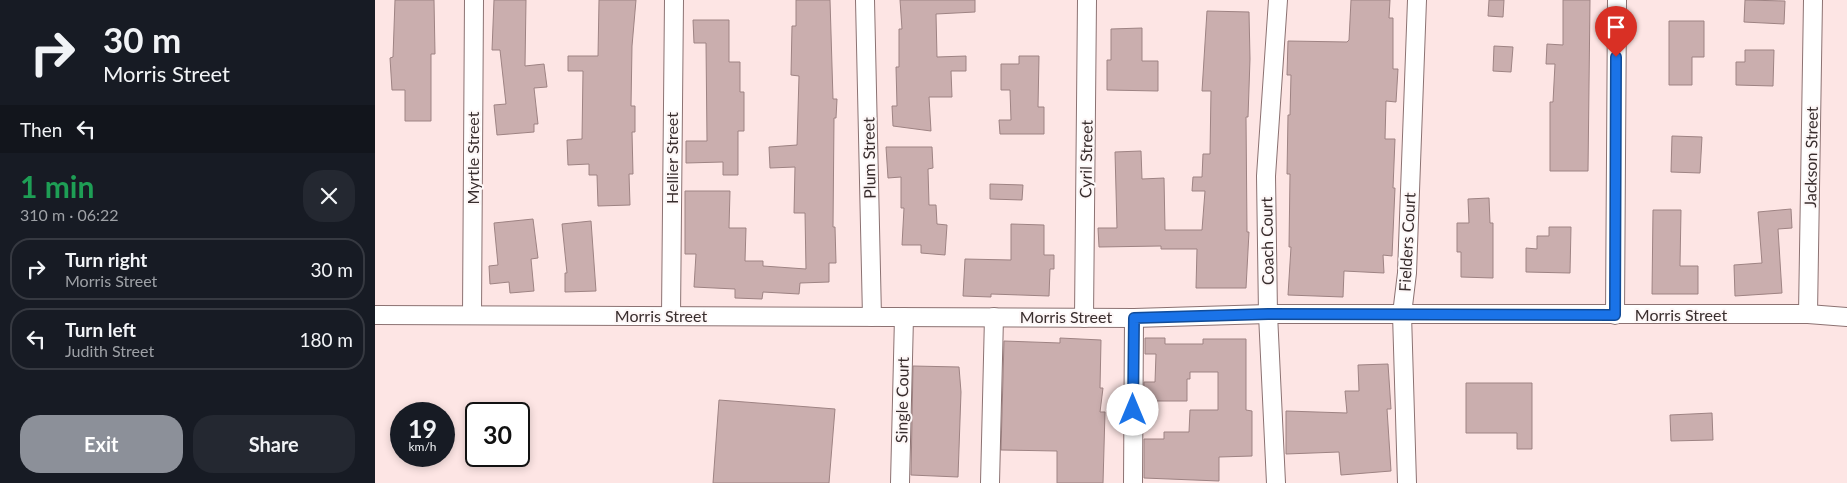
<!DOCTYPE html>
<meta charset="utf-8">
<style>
body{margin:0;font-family:Lato,sans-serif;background:#242831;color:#f1f3f6;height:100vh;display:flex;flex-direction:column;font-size:19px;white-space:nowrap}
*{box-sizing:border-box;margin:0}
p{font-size:16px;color:#9ea1a6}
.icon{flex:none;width:28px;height:28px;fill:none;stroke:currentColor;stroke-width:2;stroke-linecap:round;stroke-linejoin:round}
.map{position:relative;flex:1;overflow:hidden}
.sheet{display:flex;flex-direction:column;background:#171b24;width:375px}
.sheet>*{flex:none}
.guide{background:#171b24;color:#f1f3f6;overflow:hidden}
.speed{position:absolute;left:15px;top:402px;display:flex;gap:10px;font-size:25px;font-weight:700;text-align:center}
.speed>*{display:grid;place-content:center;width:65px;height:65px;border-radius:50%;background:#171b24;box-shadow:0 2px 8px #0003;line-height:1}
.speed small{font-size:12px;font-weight:400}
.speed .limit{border:2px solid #111;border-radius:8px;background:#fff;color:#111}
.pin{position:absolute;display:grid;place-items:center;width:42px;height:42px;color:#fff;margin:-51px -21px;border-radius:50% 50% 50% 0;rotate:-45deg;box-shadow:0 0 5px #0007}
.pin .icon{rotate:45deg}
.me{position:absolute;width:55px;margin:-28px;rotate:0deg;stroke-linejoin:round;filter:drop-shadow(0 0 4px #0008)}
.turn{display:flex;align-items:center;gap:18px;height:105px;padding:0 20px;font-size:22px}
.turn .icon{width:65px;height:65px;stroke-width:2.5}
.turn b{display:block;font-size:35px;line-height:42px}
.then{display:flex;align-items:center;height:48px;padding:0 20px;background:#0003;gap:10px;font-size:19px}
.round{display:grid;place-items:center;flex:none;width:52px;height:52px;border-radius:20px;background:#242831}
.headline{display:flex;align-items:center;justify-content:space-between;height:85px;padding:0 20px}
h1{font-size:30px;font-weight:700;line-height:38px;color:#1e9e55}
.action{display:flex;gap:10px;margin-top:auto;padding:10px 20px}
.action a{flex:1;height:58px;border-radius:20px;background:#8c9099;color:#fff;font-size:20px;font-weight:700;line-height:58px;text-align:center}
.action a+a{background:#242831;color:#f1f3f6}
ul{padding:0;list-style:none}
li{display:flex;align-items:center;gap:15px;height:62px;margin:0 10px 8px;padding:0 10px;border:2px solid #363941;border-radius:20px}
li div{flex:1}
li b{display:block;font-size:19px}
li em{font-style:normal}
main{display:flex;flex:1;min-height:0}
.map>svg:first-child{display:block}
</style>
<main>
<section class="sheet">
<div class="guide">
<div class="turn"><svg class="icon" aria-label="right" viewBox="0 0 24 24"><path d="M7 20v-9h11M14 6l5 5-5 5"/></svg><div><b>30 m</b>Morris Street</div></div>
<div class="then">Then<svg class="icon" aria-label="left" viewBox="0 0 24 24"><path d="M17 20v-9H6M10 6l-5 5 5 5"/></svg></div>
</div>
<div class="headline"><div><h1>1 min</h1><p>310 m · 06:22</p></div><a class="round"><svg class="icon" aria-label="close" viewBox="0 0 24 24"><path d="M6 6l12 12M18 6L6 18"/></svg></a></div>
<ul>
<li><svg class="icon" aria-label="right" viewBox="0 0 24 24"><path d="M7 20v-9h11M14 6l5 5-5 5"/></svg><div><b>Turn right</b><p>Morris Street</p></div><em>30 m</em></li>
<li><svg class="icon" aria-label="left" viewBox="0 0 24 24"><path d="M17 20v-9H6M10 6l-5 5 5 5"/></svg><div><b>Turn left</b><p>Judith Street</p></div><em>180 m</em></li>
</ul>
<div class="action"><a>Exit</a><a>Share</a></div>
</section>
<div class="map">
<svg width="1472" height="483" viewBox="0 0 1472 483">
<rect width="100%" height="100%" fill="#fde5e4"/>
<g fill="#caaeae" stroke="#9e8383">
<polygon points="20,0 59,0 60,54 56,54 56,121 30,121 30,90 17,90 15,58 18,57"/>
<polygon points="119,0 151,0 150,66 169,64 172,87 159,88 163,124 159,124 159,132 122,135 119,105 131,104 125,50 117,50"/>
<polygon points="224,0 261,0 257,46 256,106 260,106 260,132 257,132 258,174 254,174 255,205 223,206 222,175 214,175 214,164 193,165 192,140 207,139 208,71 193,71 193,56 223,56"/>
<polygon points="421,0 455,0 458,99 462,99 461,118 459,118 458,227 460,227 461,263 454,263 454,282 425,283 424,294 388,292 387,299 360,298 360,289 319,287 321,254 310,254 310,191 355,191 354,228 371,228 370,261 388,261 388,266 431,269 430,213 419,213 420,167 395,168 394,147 422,145 424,76 416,75 417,26 421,26"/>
<polygon points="525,0 600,0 600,12 561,14 562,57 591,56 591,71 576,71 577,97 554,97 556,131 518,126 517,106 522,106 521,67 524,67 524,29 527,29"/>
<polygon points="976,0 1015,0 1014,18 1018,18 1018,69 1023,69 1021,102 1011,101 1010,139 1020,139 1018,188 1020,188 1017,256 1008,255 1009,273 969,271 968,297 913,295 916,247 914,247 915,174 912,174 913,115 915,115 916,75 912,75 913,41 972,42 974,40"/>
<polygon points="1114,0 1129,0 1128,17 1113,16"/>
<polygon points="1188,0 1215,0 1213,171 1175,171 1175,102 1178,102 1180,64 1171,64 1172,44 1188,45"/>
<polygon points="1370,0 1410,1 1409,24 1369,22"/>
<polygon points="832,11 874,12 875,59 873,117 871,117 872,232 874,232 871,288 821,288 822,249 786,249 786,246 724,247 723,228 742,228 740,152 766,151 767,179 789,178 790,230 827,230 830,191 817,191 818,177 827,177 828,154 835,154 836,91 827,91"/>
<polygon points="318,20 354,20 354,62 365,62 365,92 369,92 369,131 363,131 363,175 348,175 348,162 311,163 311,141 332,141 331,43 319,43"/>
<polygon points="1294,21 1329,21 1329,57 1317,57 1317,85 1294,85"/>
<polygon points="767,28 767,61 783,61 783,91 732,90 732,60 736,60 736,29"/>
<polygon points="1119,46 1138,47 1136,72 1118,71"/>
<polygon points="1370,50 1399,50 1398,86 1361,85 1361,62 1370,62"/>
<polygon points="644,56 664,56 663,107 669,107 669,134 625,134 624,120 636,120 635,90 626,90 626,64 644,64"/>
<polygon points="1297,136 1327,137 1325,173 1296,172"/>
<polygon points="511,147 557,147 558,168 553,169 554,205 561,205 562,224 572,225 570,255 546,253 546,245 527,245 529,208 526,208 526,177 513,178"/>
<polygon points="615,184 648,185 647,200 615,199"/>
<polygon points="1114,198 1115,223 1118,223 1118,278 1086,277 1086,252 1082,252 1082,223 1094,223 1093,199"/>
<polygon points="1416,209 1417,228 1403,229 1407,293 1360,296 1359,265 1387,263 1383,212"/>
<polygon points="1278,210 1306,210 1305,266 1323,266 1323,294 1277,294"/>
<polygon points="158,219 163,258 156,259 159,291 135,293 134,282 115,284 114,266 123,265 119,223"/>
<polygon points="216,221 221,291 190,292 190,273 192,273 187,224"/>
<polygon points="636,224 669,225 669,255 679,255 679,269 675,269 674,296 616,294 616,297 588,296 590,259 636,260"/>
<polygon points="1174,227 1196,227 1195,273 1151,272 1151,248 1162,249 1162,236 1174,236"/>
<polygon points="685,338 726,340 725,388 728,388 725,412 730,412 728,483 682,483 682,451 626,450 629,341 685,343"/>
<polygon points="770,338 790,338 790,344 828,344 828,339 871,339 871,410 877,411 877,456 844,457 844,481 769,478 769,439 789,439 789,432 814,432 815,410 843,410 843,372 815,372 815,379 812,379 812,401 769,401 769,382 780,382 781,354 770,354"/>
<polygon points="1013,364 1016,409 1012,409 1016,471 966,475 964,452 911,454 911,411 972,413 970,391 984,391 983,365"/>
<polygon points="538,366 584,367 586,392 583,477 536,475"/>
<polygon points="1091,383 1157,383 1157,449 1142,449 1142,433 1091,433"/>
<polygon points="344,400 460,409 454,483 338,483"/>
<polygon points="1337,413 1338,440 1296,441 1295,415"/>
</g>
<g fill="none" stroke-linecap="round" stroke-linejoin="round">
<defs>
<g id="street">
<polyline points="490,0 497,317"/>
<polyline points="1433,314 1438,0"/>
<polyline points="0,315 759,318 893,314 1433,314 1472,317"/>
<polyline points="97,315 99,0"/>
<polyline points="1240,315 1242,0"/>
<polyline points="296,316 299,0"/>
<polyline points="709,318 712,0"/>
<polyline points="525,483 529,317"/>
<polyline points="615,483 619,317"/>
<polyline points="758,483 759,318"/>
<polyline points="901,483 893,314 891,176 903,0"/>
<polyline points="1032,483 1027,314 1032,273 1042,0"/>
</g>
</defs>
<use href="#street" stroke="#8c7272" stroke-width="20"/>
<use href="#street" stroke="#fff" stroke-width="18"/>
</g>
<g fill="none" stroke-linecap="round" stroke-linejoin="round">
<defs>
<polyline id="route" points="758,410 759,318 893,314 1240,315 1241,57"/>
</defs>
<use href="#route" stroke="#114b97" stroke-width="12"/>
<use href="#route" stroke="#1a73e8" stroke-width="9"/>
</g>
<g text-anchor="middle" stroke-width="4" stroke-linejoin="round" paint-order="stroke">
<g font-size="16" fill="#382d2d" stroke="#fdf7f7">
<text transform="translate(1436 157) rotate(-89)" y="6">Jackson Street</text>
<text transform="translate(98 158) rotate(-90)" y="6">Myrtle Street</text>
<text transform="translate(297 158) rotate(-90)" y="6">Hellier Street</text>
<text transform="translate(494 158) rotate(-91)" y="6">Plum Street</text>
<text transform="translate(711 159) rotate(-89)" y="6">Cyril Street</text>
<text transform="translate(892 241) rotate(-91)" y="6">Coach Court</text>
<text transform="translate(1032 242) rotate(-87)" y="6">Fielders Court</text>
<text x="1306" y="321">Morris Street</text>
<text x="286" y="322">Morris Street</text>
<text x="691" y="323">Morris Street</text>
<text transform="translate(527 400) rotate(-89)" y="6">Single Court</text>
</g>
</g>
</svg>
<div class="speed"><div>19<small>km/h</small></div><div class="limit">30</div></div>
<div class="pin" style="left:1241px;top:57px;background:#d93025"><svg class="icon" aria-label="arrive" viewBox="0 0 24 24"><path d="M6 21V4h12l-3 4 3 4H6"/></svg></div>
<svg class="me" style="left:758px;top:410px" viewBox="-20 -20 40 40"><circle r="19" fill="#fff"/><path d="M0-13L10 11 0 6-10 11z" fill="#1a73e8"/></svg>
</div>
</main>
